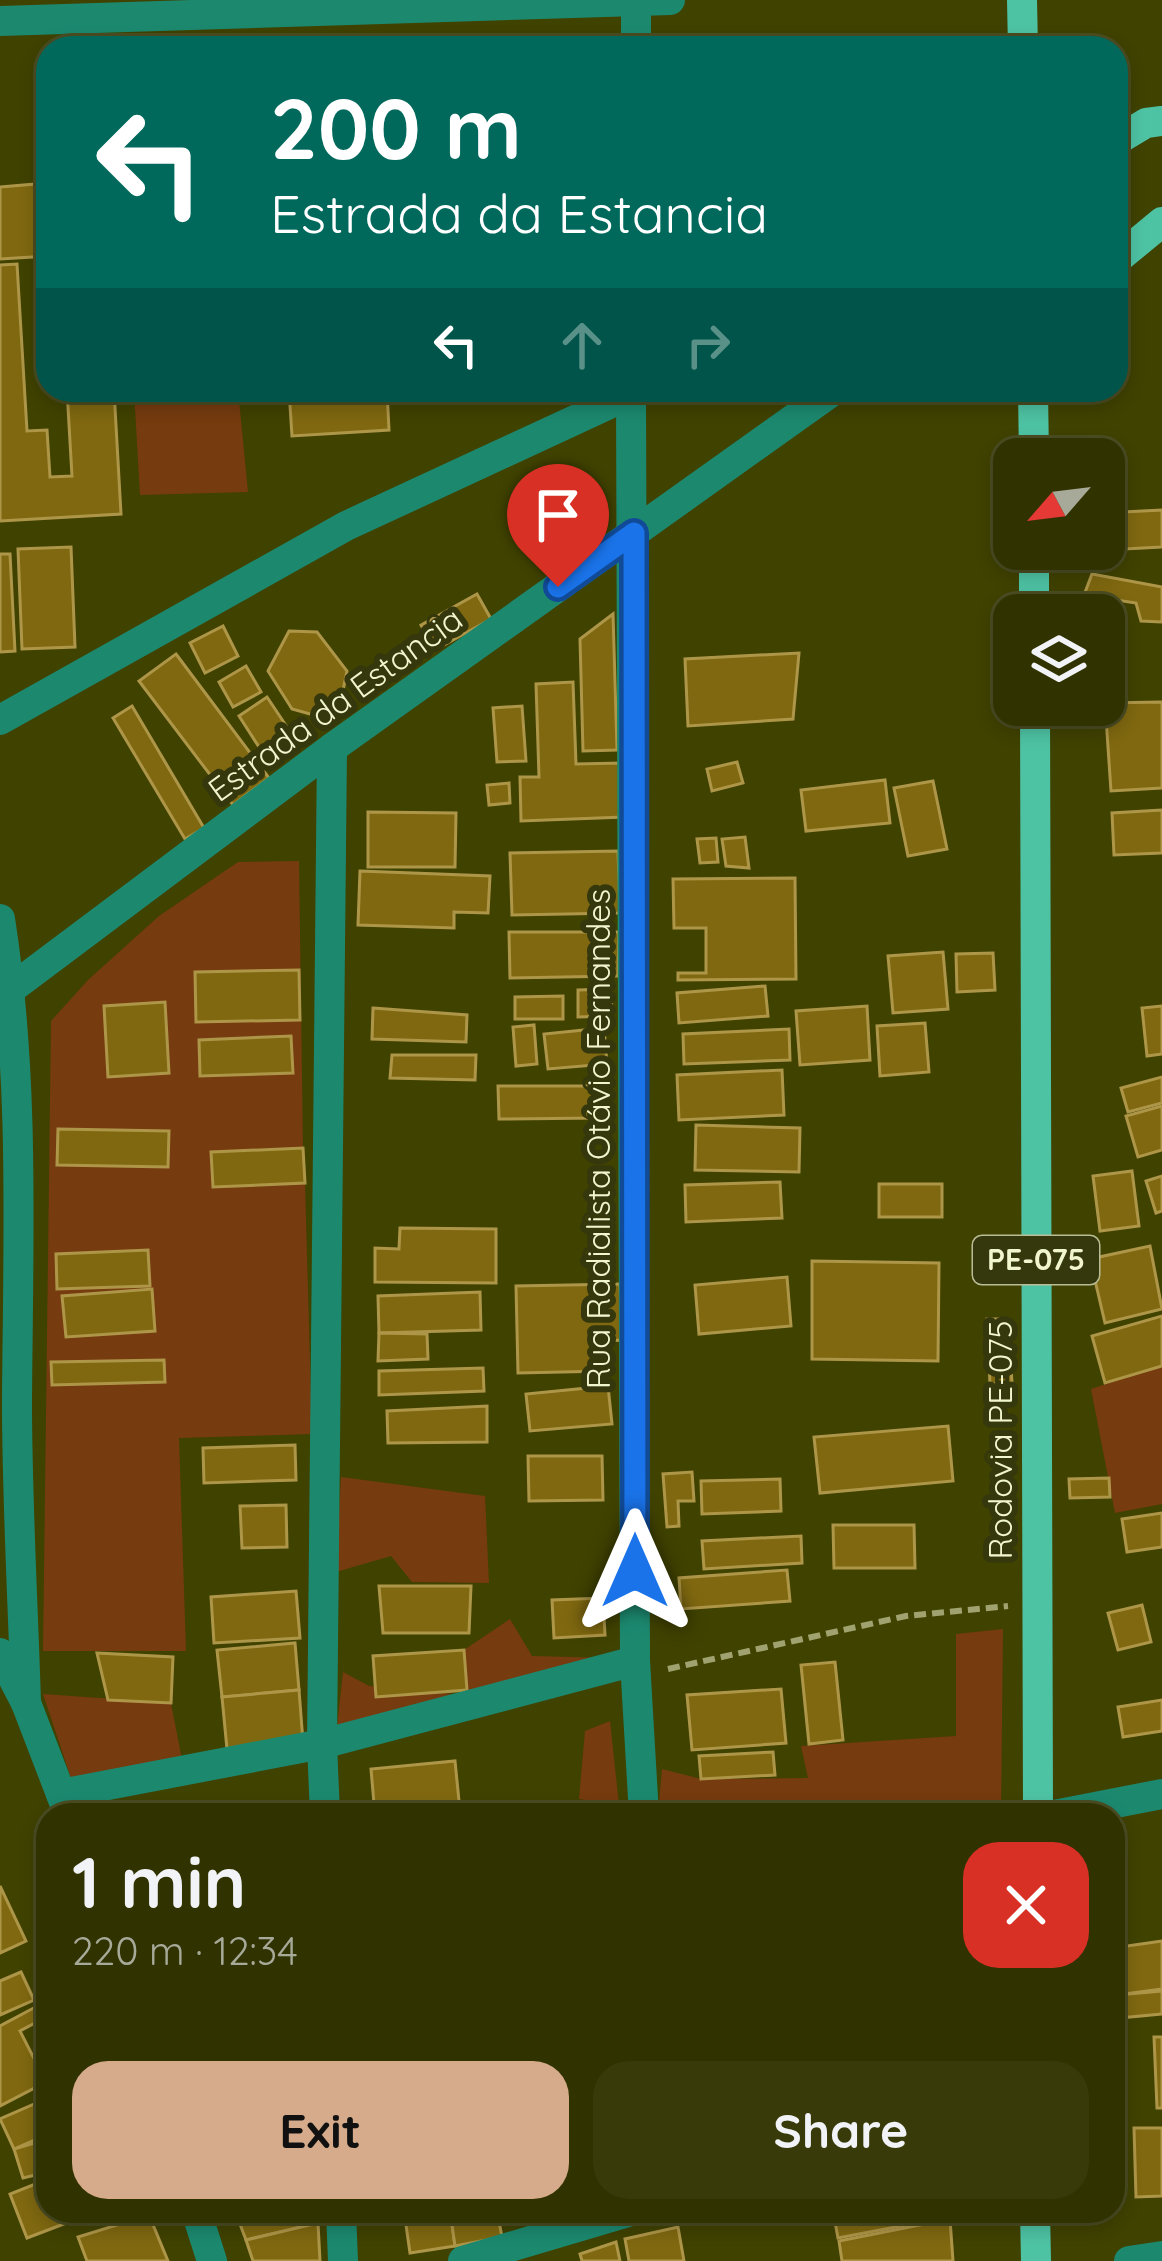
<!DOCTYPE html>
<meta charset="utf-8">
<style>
body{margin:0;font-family:Quicksand,sans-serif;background:#383a0a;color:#f1f3f6;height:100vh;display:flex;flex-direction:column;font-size:45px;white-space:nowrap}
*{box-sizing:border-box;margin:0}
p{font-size:39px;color:#a8aa99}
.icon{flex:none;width:66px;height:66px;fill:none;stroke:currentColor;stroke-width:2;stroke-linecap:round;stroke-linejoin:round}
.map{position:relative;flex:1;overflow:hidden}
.drawer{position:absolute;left:36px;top:1803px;width:1089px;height:420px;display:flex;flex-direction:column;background:#303200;border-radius:36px;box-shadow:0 6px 18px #0003,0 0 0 3px #4b4d22}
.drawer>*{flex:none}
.banner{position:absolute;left:36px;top:36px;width:1092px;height:366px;border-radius:36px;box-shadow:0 6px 18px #0003,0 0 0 3px #4b4d22;background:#00695c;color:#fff;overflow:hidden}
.needle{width:78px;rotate:242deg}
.tools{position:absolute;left:993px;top:438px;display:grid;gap:24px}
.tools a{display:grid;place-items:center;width:132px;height:132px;border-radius:24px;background:#303200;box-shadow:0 6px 18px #0003,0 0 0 3px #4b4d22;font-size:60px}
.pin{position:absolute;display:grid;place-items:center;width:102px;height:102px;color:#fff;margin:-123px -51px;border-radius:50% 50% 50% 0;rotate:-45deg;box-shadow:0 0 12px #0007}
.pin .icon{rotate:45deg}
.me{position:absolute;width:132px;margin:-66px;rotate:0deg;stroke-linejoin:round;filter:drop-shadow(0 0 9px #0008)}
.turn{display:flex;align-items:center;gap:42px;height:252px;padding:0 36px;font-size:54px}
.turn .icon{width:156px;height:156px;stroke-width:2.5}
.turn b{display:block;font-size:84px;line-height:102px}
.lanes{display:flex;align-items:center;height:114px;padding:0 36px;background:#0003;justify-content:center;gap:60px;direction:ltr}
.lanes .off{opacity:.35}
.round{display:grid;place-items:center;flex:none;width:126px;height:126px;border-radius:36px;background:#383a0a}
.summary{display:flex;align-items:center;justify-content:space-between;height:204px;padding:0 36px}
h1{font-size:72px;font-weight:700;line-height:90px}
.primary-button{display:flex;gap:24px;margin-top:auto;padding:24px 36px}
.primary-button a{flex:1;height:138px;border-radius:36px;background:#d6ab8b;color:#111;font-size:48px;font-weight:700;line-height:138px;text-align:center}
.primary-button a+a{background:#383a0a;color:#f1f3f6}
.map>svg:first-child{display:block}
</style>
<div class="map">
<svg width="1162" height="2261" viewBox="0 0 1162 2261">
<rect width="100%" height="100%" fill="#404200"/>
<g fill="#763b0f">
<polygon points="134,390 238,390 248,492 140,495"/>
<polygon points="299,861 303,1148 211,1152 213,1187 305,1183 312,1434 179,1438 186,1651 43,1651 51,1021 88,980 159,916 238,862"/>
<polygon points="1162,1366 1162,1504 1115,1513 1091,1389"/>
<polygon points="341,1477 485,1496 489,1583 412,1582 391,1556 336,1572"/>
<polygon points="510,1619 532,1656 608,1658 337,1727 343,1672 369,1686 463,1695 467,1690 464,1650"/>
<polygon points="1003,1629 1001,1815 658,1815 662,1769 701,1779 808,1778 801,1746 956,1736 956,1634"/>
<polygon points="43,1694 171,1703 182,1760 72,1781"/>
<polygon points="610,1721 619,1805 579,1799 585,1731"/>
</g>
<g fill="#7f6810" stroke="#ae9648" stroke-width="3">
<polygon points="48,183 48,256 0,259 0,187"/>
<polygon points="17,264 27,431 47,430 50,477 72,476 67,390 114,390 121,514 0,521 0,265"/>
<polygon points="289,390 387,390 389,430 292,436"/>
<polygon points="1162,510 1162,547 1086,551 1104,549 1104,513"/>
<polygon points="71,547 75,647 22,649 18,549"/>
<polygon points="0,554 10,554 15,651 0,652"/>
<polygon points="1092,574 1162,587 1162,622 1141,621 1136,603 1084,595"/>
<polygon points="477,594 491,619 435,650 421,625"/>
<polygon points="613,614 617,750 583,751 580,639"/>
<polygon points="223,626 238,656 205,673 190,643"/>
<polygon points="289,631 317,632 347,671 339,710 317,716 292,709 268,671"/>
<polygon points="799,653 793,719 688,726 685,659"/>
<polygon points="176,654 269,778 233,805 139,681"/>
<polygon points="246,666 261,692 233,707 219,682"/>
<polygon points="573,682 576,764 622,763 624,817 521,821 520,777 539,777 536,684"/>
<polygon points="267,697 297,742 268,761 239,716"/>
<polygon points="1162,702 1162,788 1111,791 1105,703"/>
<polygon points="132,706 204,828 185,839 113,718"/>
<polygon points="522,706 526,761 497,762 493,708"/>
<polygon points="737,762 743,783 712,791 707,769"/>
<polygon points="885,780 890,823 806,831 801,790"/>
<polygon points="933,781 947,849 908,856 894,788"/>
<polygon points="509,783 510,803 489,805 487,785"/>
<polygon points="1162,810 1162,853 1114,855 1112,813"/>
<polygon points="368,812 456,813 455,867 368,867"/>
<polygon points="745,837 749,868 726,866 722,839"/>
<polygon points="716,838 718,862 700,863 697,839"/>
<polygon points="618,851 620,913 512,915 510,853"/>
<polygon points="360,871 490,876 488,913 454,912 454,928 358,925"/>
<polygon points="795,878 796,979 678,980 678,973 706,973 706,928 674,928 673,879"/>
<polygon points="509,932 619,932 618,976 510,978"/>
<polygon points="943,952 948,1009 893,1013 888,956"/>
<polygon points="993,953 995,990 957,992 956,954"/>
<polygon points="299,970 300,1020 196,1022 195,972"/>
<polygon points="765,986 768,1016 679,1023 677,993"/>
<polygon points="611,989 612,1016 578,1017 578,990"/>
<polygon points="563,996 563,1019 515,1019 515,997"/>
<polygon points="165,1002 169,1073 108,1077 104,1006"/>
<polygon points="867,1006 870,1060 800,1065 796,1011"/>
<polygon points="1162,1006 1162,1054 1147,1056 1142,1008"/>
<polygon points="373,1008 467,1015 466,1042 372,1039"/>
<polygon points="925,1023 929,1072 880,1076 877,1026"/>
<polygon points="534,1025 537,1064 516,1066 513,1027"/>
<polygon points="604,1028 607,1064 548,1069 544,1034"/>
<polygon points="789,1029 790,1060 684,1064 683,1034"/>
<polygon points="291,1036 293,1073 200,1076 199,1040"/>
<polygon points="392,1055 476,1055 475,1080 390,1078"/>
<polygon points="782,1070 784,1115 679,1120 677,1075"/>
<polygon points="1162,1077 1162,1103 1128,1112 1121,1088"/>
<polygon points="498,1086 597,1086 598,1118 499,1119"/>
<polygon points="1162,1106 1162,1150 1138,1157 1126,1116"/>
<polygon points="696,1125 800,1128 799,1172 695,1170"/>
<polygon points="58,1129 169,1131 168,1167 57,1165"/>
<polygon points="303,1148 305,1183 213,1187 211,1152"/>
<polygon points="1132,1171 1139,1226 1100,1231 1093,1176"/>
<polygon points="1162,1176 1162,1211 1156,1213 1146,1181"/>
<polygon points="780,1182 782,1218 686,1222 685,1185"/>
<rect x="879" y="1184" width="63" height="33"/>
<polygon points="400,1228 496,1229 496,1283 375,1282 375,1248 399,1249"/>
<polygon points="1150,1246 1162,1309 1105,1323 1090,1259"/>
<polygon points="148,1250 150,1286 57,1289 56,1254"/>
<polygon points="812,1261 939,1263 938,1361 812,1359"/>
<polygon points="787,1277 791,1326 699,1334 695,1285"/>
<polygon points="620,1284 622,1340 606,1341 607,1371 518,1373 516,1286"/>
<polygon points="152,1289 155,1331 66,1337 62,1296"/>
<polygon points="480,1292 481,1330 379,1333 378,1296"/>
<polygon points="1162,1316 1162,1366 1105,1383 1092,1336"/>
<polygon points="987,1319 1008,1319 1012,1383 990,1384"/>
<polygon points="379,1333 427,1334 428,1359 378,1361"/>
<polygon points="164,1360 165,1382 52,1385 51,1362"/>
<polygon points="483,1368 484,1391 379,1395 379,1371"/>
<polygon points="608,1386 612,1424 530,1431 526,1394"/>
<polygon points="487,1406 487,1442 388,1443 387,1411"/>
<polygon points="948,1426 953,1481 820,1493 814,1437"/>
<polygon points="295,1445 296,1480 204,1483 203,1448"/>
<polygon points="528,1456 602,1456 603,1500 529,1501"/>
<polygon points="692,1472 694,1501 678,1501 679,1526 667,1527 663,1474"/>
<polygon points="1109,1478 1110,1497 1070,1498 1069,1479"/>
<polygon points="780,1479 781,1511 702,1514 701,1481"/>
<polygon points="286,1505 287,1547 242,1548 240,1506"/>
<polygon points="1162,1513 1162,1547 1127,1552 1122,1519"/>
<polygon points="833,1525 914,1525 915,1568 834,1568"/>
<polygon points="801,1536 802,1563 704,1569 702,1541"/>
<polygon points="787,1570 790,1601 681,1609 679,1578"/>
<polygon points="379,1586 471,1586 469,1633 383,1633"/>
<polygon points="296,1591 300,1638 214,1643 211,1597"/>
<polygon points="603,1598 605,1635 554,1638 552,1600"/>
<polygon points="1142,1605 1151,1642 1118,1650 1108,1613"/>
<polygon points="295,1643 299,1690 222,1697 217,1650"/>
<polygon points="464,1650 467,1690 376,1697 373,1656"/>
<polygon points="97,1653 173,1657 171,1703 108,1700"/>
<polygon points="835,1662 843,1740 809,1744 801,1665"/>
<polygon points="781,1689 786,1743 692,1750 687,1695"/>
<polygon points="299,1690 303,1742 227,1749 222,1697"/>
<polygon points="1162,1700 1162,1731 1123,1737 1118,1707"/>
<polygon points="773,1752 775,1775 701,1779 699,1756"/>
<polygon points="455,1761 460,1811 375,1815 371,1769"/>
<rect x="519" y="1809" width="107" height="6"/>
<polygon points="0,1886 26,1941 0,1953"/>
<polygon points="1162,1941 1162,1989 1117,1995 1113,1948"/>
<polygon points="21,1972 34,2000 0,2015 0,1981"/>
<polygon points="1162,1991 1162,2014 1119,2018 1117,1995"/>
<polygon points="43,2003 48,2016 20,2031 46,2082 0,2106 0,2026"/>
<polygon points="1154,2037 1162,2037 1162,2108 1157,2108"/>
<polygon points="48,2098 48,2134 14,2149 0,2119"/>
<polygon points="1134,2128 1162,2128 1162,2196 1136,2197"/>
<polygon points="48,2139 48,2172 23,2178 14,2149"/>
<polygon points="48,2179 48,2211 98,2211 27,2238 10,2194"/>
<polygon points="235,2211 318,2211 318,2223 246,2240"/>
<polygon points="404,2211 450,2211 455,2246 410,2253"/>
<polygon points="450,2211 497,2211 502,2237 455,2246"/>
<polygon points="833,2211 958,2211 959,2215 838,2238"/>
<polygon points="149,2215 168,2261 87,2261 78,2237"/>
<polygon points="950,2219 953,2261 842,2261 839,2241"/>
<polygon points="318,2223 320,2261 253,2261 246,2240"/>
<polygon points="678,2227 684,2261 629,2261 625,2239"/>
<polygon points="616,2242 620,2261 582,2261 580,2254"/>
</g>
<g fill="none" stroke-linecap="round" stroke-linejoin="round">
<polyline stroke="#a0a36f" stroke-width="6" stroke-dasharray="12 6" stroke-linecap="butt" points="668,1669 906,1616 1008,1606"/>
<g stroke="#1c896f" stroke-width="30">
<polyline points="0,21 670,0"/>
<polyline points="636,48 636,3"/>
<polyline points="631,390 635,1661 644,1815"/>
<polyline points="0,720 346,526 631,394"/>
<path d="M0 919C25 1078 18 1242 17 1402 17 1502 23 1603 26 1703"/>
<polyline points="0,997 332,748 834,390"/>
<polyline points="0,1653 26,1703 69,1815"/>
<polyline points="61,1794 322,1744 635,1661"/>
<polyline points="325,1815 322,1744 332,748"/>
<polyline points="1054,1815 1162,1794"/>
<polyline points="196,2211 212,2261"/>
<polyline points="341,2211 343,2261"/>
<polyline points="463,2261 631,2211"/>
<polyline points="1129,2261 1162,2256"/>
</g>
<g stroke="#4ec3a4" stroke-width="30">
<polyline points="1022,0 1023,48"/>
<polyline points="1116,141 1146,123 1162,121"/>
<polyline points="1116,260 1162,222"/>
<polyline points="1033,390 1034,459"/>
<polyline points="1034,549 1034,615"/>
<polyline points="1035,705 1038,1815"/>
<polyline points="1035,2211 1036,2261"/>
</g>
</g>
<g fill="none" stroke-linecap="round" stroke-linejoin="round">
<defs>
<polyline id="route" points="558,587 634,533 635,1571"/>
</defs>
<use href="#route" stroke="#114b97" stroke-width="30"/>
<use href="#route" stroke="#1a73e8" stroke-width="21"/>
</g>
<g text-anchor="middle" stroke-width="12" stroke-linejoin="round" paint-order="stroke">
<rect fill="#35370d" stroke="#b9bd95" stroke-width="3" x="973" y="1236" width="126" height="48" rx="9"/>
<g font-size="30" font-weight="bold" fill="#f2f6cf">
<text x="1036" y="1270">PE-075</text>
</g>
<g font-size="33" fill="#f2f6cf" stroke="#35370d">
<text transform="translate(335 704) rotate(-36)" y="12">Estrada da Estancia</text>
<text transform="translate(598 1139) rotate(-90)" y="12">Rua Radialista Otávio Fernandes</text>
<text transform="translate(1000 1440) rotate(-90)" y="12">Rodovia PE-075</text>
</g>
</g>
</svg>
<div class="tools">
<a><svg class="needle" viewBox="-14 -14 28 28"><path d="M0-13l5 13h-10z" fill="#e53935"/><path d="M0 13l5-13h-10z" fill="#a8aa99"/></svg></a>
<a><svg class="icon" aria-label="layers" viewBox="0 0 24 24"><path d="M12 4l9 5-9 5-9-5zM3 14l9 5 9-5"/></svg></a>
</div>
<div class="pin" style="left:558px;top:587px;background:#d93025"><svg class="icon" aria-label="arrive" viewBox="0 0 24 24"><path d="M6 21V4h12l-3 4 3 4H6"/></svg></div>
<svg class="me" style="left:635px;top:1571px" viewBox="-20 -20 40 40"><path d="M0-17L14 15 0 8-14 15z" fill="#1a73e8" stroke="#fff" stroke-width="4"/></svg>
<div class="banner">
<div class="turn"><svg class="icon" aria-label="left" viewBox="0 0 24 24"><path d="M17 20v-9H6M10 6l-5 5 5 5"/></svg><div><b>200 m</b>Estrada da Estancia</div></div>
<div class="lanes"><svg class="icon" aria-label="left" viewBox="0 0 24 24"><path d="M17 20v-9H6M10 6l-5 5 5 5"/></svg><svg class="icon off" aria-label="ahead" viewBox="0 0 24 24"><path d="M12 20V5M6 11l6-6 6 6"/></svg><svg class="icon off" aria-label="right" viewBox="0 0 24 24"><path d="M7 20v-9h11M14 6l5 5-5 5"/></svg></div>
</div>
<section class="drawer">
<div class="summary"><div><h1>1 min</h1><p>220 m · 12:34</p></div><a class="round" style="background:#d93025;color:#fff"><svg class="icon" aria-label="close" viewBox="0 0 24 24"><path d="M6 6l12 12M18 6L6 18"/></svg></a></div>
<div class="primary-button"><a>Exit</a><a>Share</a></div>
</section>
</div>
